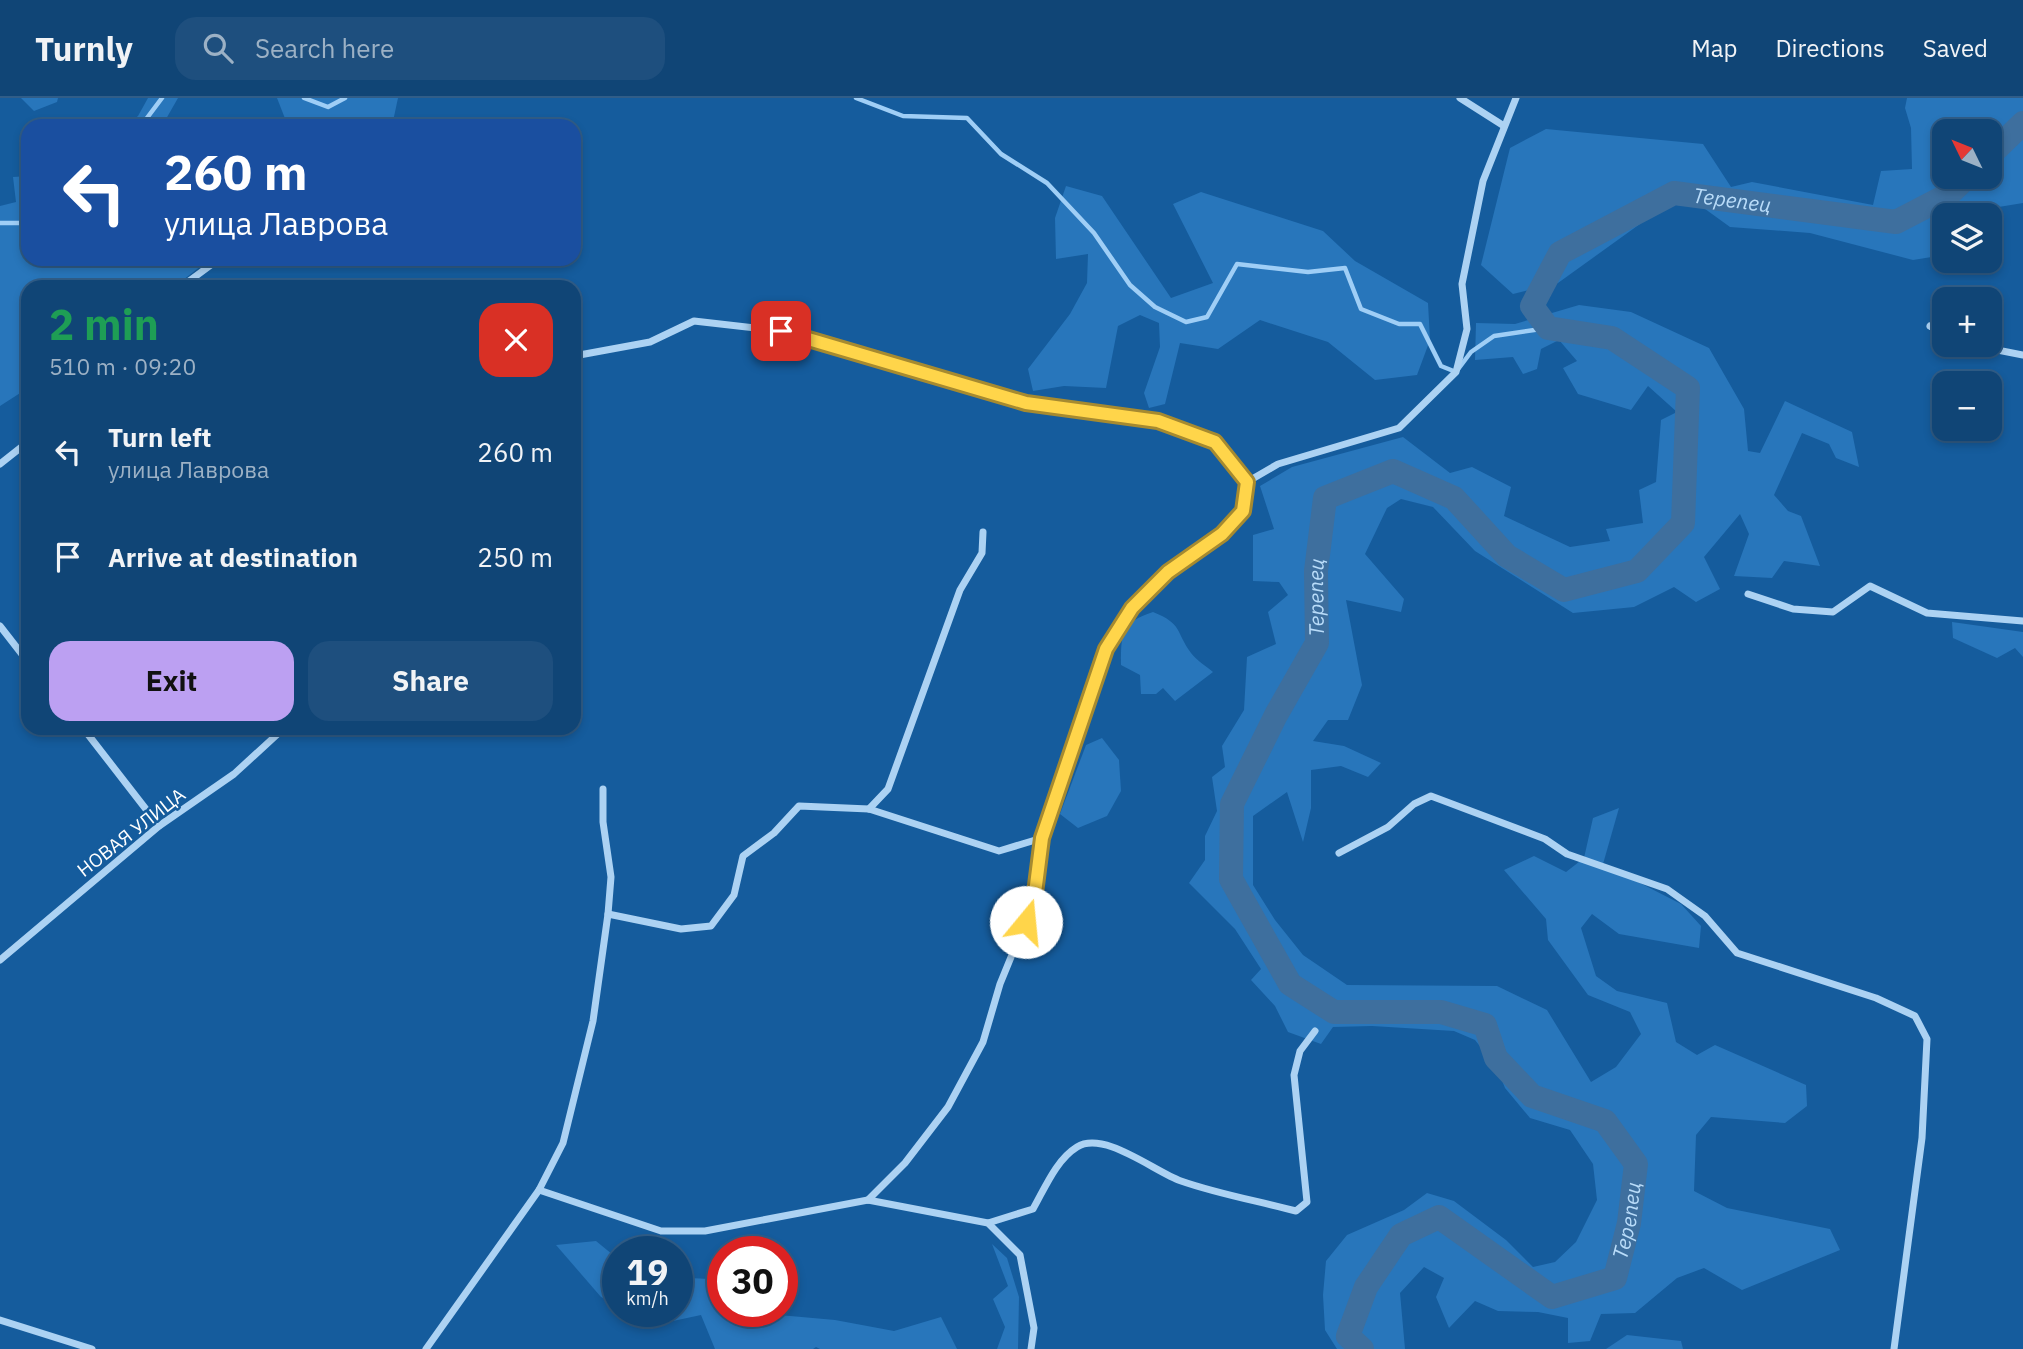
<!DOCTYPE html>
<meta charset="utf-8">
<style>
body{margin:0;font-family:"IBM Plex Sans",sans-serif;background:#1e4f7e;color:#f1f3f6;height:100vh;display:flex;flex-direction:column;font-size:26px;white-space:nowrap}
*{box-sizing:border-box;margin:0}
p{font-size:23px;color:#9cb1c5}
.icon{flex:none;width:38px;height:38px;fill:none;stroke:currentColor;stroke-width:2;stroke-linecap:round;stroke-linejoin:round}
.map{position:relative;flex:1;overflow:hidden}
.panel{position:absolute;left:21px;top:182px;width:560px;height:455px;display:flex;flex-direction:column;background:#104576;border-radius:21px;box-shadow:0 4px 10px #0003,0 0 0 2px #305d88}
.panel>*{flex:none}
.banner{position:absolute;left:21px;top:21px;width:560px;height:147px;border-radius:21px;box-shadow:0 4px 10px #0003,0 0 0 2px #305d88;background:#1a4fa0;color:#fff;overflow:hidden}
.needle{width:46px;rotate:313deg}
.tools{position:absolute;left:1932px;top:21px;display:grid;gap:14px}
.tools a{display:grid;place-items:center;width:70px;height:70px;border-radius:14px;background:#104576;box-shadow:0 4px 10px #0003,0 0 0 2px #305d88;font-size:35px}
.speed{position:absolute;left:602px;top:1138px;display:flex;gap:14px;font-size:35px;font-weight:700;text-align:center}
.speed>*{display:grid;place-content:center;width:91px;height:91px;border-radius:50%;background:#104576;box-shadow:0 4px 10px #0003,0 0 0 2px #305d88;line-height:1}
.speed small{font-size:18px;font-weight:400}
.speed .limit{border:10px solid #d22;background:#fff;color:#111}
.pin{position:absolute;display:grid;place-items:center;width:60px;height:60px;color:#fff;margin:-30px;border-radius:14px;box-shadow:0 4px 10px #0006}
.me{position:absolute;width:77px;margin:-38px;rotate:17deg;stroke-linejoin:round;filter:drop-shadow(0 0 5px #0008)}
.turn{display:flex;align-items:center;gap:24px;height:147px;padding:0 28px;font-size:32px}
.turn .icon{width:91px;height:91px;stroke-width:2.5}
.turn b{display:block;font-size:49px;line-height:60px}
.round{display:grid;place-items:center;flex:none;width:74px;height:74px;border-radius:21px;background:#1e4f7e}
.summary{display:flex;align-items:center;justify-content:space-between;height:119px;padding:0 28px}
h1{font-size:42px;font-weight:800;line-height:52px;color:#1e9e55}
.button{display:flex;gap:14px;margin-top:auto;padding:14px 28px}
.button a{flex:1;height:80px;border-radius:21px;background:#bca0f2;color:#111;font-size:28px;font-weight:800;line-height:80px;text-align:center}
.button a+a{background:#1e4f7e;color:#f1f3f6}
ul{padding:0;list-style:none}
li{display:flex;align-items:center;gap:21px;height:105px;padding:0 28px}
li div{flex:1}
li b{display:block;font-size:26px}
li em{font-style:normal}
header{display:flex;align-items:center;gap:42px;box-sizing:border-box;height:98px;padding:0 35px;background:#104576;border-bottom:2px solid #305d88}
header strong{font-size:33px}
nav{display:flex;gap:38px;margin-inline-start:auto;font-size:24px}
.search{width:490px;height:63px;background:#1e4f7e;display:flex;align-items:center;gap:18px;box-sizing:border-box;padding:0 24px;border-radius:21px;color:#9cb1c5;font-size:26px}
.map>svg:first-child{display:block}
</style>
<header>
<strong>Turnly</strong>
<div class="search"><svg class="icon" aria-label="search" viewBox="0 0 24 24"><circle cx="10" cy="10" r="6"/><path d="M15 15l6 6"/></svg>Search here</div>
<nav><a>Map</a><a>Directions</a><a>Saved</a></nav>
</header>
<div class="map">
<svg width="2023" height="1251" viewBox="0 0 2023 1251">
<rect width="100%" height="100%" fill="#155c9d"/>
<g fill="#2876bb" fill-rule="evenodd">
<polygon points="21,0 58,0 57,4 34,13"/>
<polygon points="148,0 178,0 162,28 126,28 138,18"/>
<polygon points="277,0 398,0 392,28 292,28 286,23"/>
<path d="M1907 0H2023V105L1974 113 1973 117H1944V157L1913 162 1810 135 1730 129 1683 95 1558 185 1513 196 1481 167 1510 50 1546 31 1703 46 1731 89 1752 84 1873 107 1881 73 1912 71 1911 30 1905 10ZM1944 33H1990V79H1944Z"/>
<polygon points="28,78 28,161 210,161 174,189 28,189 28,290 0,308 0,108 16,104 13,79"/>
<polygon points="1066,88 1102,98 1171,200 1213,185 1173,106 1201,94 1323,133 1355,163 1428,205 1430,242 1417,277 1375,282 1328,244 1260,222 1218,251 1180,245 1165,306 1149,310 1144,295 1160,249 1159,225 1140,217 1118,228 1106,290 1064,288 1033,293 1028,271 1070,216 1087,185 1088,156 1056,161 1055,120"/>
<polygon points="1579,207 1631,214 1709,250 1744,311 1748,353 1760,355 1785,303 1852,334 1859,369 1836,360 1829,346 1802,335 1774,397 1788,413 1801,418 1820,468 1784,463 1772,480 1734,478 1749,436 1740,416 1704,459 1720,491 1696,504 1674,489 1634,509 1573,515 1475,453 1433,409 1401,401 1387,410 1365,456 1404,501 1401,514 1346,502 1362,587 1348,622 1328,622 1313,643 1344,648 1381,665 1368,679 1341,668 1311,672 1311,710 1303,744 1287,694 1253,718 1253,787 1275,822 1303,857 1347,887 1497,888 1547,912 1591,984 1616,969 1641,936 1630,914 1588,897 1548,842 1546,821 1504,772 1534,758 1566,774 1584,760 1593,720 1619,710 1603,766 1681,806 1701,828 1699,850 1619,836 1592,816 1581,830 1596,878 1617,893 1667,905 1676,944 1697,957 1715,947 1806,987 1807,1008 1785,1025 1711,1019 1696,1037 1694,1093 1727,1110 1830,1131 1840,1152 1742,1192 1704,1170 1677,1180 1635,1215 1601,1216 1590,1243 1568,1245 1568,1220 1538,1214 1498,1213 1475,1203 1449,1230 1436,1199 1444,1180 1424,1169 1400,1195 1405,1251 1337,1251 1325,1232 1323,1197 1326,1163 1347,1137 1404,1112 1427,1095 1454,1103 1506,1142 1533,1169 1555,1164 1576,1144 1597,1102 1593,1066 1570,1032 1530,1020 1505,990 1497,970 1475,942 1454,933 1372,928 1333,929 1321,946 1288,934 1275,908 1251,882 1261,871 1235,831 1189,785 1205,762 1205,738 1217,713 1212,679 1225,669 1222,648 1244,612 1247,559 1276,546 1268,514 1288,497 1279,484 1253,483 1253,437 1274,431 1260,388 1292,369 1403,339 1450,375 1472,369 1511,389 1504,418 1570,449 1610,443 1606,431 1643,425 1639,392 1656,384 1661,322 1677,314 1648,288 1631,312 1578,296 1563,270 1577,263 1559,242 1541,251 1537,271 1523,276 1513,259 1475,262 1476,225 1515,226"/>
<path d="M1153 514C1183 526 1175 533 1191 555 1196 562 1206 568 1213 574L1175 603 1163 590 1156 596H1141L1140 577 1121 567C1121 536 1121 524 1153 514Z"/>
<polygon points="1952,524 2023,534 2023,559 2015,550 1997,560 1953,540"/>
<polygon points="1102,640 1119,662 1121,693 1107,718 1078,730 1060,716 1086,647"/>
<polygon points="596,1143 618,1161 618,1207 601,1199 556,1147"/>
<polygon points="992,1146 1007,1160 1019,1199 1018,1251 997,1251 1005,1229 993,1201 1008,1188"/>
<polygon points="677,1163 690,1180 709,1181 718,1169 723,1168 723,1213 767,1213 768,1216 835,1222 894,1233 941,1219 957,1251 820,1251 816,1249 813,1251 715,1251 701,1217 659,1226 631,1213 677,1213"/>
<polygon points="1627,1237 1681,1243 1683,1251 1606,1251"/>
</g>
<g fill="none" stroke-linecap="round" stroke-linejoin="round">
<g stroke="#9fcef6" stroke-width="4.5">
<polyline points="304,0 328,9 345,0"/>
<polyline points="856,0 903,18 967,20 1001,56 1047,85 1094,135 1130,187 1155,209 1186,224 1207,219 1237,166 1308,174 1345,170 1361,211 1399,226 1420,226 1441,268 1456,274 1471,254 1494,238 1548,230"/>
<polyline points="141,28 162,0"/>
<polyline points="0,125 28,125"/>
</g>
<g stroke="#3e6f9e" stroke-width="24">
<polyline points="1990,57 2023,25"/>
<path id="s1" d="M1362 1251 1348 1238 1366 1189 1401 1137 1439 1119 1552 1199 1615 1180 1629 1125 1636 1066 1605 1023 1532 998 1496 960 1485 927 1441 914H1334L1290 886 1231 781 1232 706 1276 617 1317 545 1316 473 1325 400 1393 373 1454 400 1507 458 1564 492 1637 473 1683 425 1688 290 1612 240 1548 230 1532 208 1560 155 1674 95 1896 124 1948 97 1967 79"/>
</g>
<g stroke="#acd2f3" stroke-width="7">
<polyline points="1460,0 1504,28"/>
<polyline points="181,189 219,161"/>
<polyline points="1930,228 1944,235"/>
<polyline points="1972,247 2023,257"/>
<polyline points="574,258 650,244 694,223 781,233 1026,305 1158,323 1215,344 1247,384"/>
<polyline points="0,366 24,347 28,340"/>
<polyline points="1247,384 1278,366 1399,330 1456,274 1467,231 1462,186 1483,83 1516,0"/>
<polyline points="1748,496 1793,511 1833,514 1870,488 1927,515 2023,523"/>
<polyline points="0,528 28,564"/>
<polyline points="83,630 159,728"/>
<polyline points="869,711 888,691 960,492 982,455 983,434"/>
<polyline points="1339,755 1388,729 1414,706 1431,698 1545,741 1567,756 1667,791 1705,818 1737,855 1876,900 1915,918 1927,941 1922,1040 1894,1251"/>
<polyline points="608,816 681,831 711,828 734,797 743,758 774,735 799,708 869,711 999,753 1042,740"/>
<polyline points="0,862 159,728 234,676 282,632"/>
<polyline points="539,1092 661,1133 705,1133 868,1102 988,1125 1020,1157 1034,1230 1031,1251"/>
<polyline points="868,1102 905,1065 948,1009 983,944 1000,886 1034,803 1042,740 1106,551 1132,510 1168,474 1222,436 1243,413 1247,384"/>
<path d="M988 1125 1033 1111C1045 1090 1056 1062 1077 1049 1104 1032 1155 1074 1181 1083 1218 1096 1258 1103 1296 1113L1307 1104 1294 977 1300 953 1315 933"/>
<polyline points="0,1222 92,1251"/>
<polyline points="426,1251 539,1092 563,1045 593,923 608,816 611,779 603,724 603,691"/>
</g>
</g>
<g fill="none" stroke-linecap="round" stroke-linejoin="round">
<defs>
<polyline id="route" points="781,233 1026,305 1158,323 1215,344 1247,384 1243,413 1222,436 1168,474 1132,510 1106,551 1042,740 1034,803 1026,824"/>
</defs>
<use href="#route" stroke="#a68a30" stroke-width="18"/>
<use href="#route" stroke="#ffd54a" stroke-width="12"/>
</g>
<g text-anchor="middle" stroke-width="5" stroke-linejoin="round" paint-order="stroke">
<g font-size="19" fill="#fff" stroke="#155c9d">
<text transform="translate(131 734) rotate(-38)" y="7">НОВАЯ УЛИЦА</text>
</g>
<g font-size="21" font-style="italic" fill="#b9dcf9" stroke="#155c9d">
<text dy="7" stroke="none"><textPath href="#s1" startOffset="2434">Терепец</textPath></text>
<text dy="7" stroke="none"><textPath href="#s1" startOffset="1342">Терепец</textPath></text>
<text dy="7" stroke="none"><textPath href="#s1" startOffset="439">Терепец</textPath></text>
</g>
</g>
</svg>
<div class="tools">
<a><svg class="needle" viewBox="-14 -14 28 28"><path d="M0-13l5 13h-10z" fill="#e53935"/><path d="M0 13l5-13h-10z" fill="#9cb1c5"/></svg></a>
<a><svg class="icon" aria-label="layers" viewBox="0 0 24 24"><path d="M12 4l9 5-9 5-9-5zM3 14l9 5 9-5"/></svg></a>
<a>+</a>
<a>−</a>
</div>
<div class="speed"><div>19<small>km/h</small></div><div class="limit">30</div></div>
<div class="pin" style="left:781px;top:233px;background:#d93025"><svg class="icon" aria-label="arrive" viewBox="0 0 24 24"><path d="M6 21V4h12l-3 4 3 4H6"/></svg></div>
<svg class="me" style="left:1026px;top:824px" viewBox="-20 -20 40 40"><circle r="19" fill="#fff"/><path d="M0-13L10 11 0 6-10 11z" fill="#ffd54a"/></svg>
<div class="banner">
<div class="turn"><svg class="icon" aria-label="left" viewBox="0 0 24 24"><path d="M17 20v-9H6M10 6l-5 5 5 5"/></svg><div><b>260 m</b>улица Лаврова</div></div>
</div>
<section class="panel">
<div class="summary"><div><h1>2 min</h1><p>510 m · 09:20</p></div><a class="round" style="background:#d93025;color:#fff"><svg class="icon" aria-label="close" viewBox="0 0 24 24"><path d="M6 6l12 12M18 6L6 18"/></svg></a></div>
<ul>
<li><svg class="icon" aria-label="left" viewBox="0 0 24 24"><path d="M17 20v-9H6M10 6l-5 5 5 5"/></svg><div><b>Turn left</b><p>улица Лаврова</p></div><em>260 m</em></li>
<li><svg class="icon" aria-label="arrive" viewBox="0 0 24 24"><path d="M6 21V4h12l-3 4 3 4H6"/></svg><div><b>Arrive at destination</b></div><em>250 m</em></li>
</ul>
<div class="button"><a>Exit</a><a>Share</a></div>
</section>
</div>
